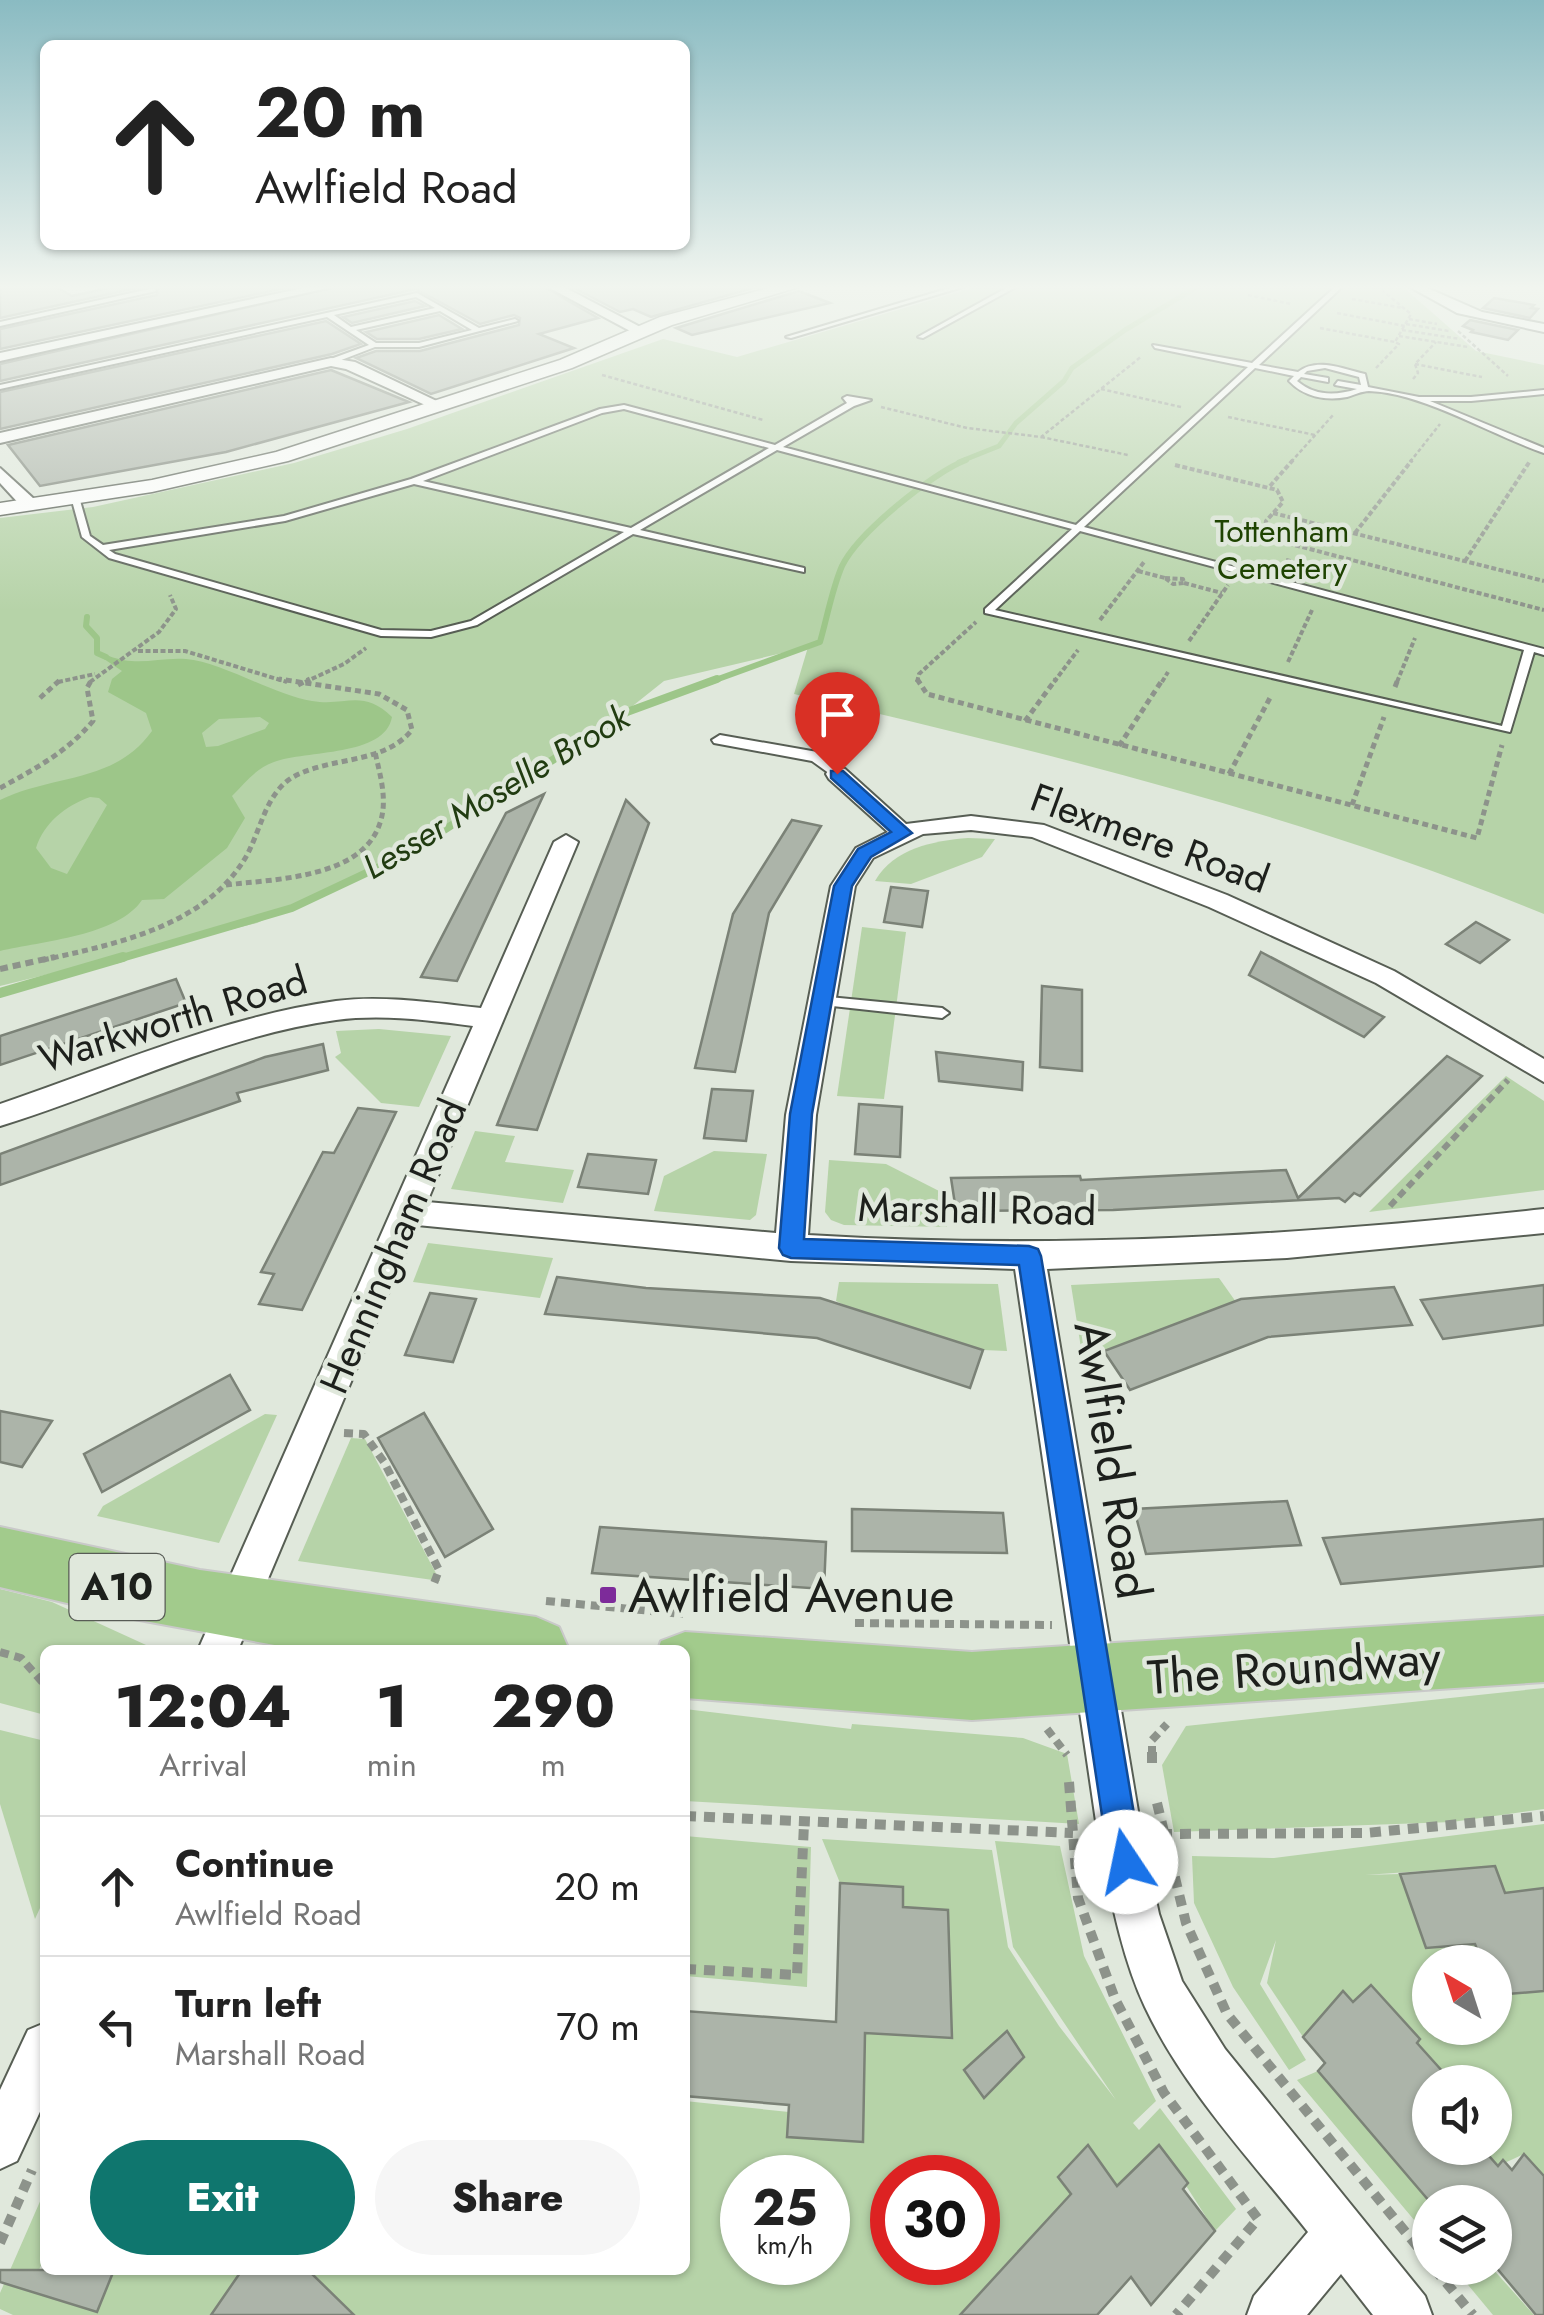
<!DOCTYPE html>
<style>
body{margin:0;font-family:Jost,sans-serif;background:#f6f6f6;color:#222;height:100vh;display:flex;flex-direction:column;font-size:38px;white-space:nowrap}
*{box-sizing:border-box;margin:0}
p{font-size:32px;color:#767676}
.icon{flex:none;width:55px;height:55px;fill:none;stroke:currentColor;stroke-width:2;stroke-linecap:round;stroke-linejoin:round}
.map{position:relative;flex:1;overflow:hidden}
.sheet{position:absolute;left:40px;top:1645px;width:650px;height:630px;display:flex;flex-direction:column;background:#fff;border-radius:15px;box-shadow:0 2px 8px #0004}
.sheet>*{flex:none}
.top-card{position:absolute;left:40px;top:40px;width:650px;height:210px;border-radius:15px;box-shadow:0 2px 8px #0004;background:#fff;color:#222;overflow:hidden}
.needle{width:65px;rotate:321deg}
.controls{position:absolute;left:1412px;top:1945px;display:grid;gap:20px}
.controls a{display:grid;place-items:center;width:100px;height:100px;border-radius:50%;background:#fff;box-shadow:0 2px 8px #0004;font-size:50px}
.speed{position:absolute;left:720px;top:2155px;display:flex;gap:20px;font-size:50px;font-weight:700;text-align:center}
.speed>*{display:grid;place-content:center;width:130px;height:130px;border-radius:50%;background:#fff;box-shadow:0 2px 8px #0004;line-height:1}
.speed small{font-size:25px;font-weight:400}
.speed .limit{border:15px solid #d22;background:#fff;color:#111}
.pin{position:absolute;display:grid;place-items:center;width:85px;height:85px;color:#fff;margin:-102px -42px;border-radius:50% 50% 50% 0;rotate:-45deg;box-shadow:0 0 10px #0007}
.pin .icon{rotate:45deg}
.me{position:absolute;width:110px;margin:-55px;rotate:349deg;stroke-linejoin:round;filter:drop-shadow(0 0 8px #0008)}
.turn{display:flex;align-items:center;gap:35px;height:210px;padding:0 50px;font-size:45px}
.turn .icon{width:130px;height:130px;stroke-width:2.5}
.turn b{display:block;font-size:70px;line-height:85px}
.eta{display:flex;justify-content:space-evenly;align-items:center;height:170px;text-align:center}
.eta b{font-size:60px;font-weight:800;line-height:70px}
.primary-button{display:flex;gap:20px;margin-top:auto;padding:20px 50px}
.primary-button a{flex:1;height:115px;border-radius:60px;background:#0f766e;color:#fff;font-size:40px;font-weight:800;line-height:115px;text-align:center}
.primary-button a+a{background:#f6f6f6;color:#222}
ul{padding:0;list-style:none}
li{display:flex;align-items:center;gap:30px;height:140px;padding:0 50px;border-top:2px solid #e0e0e0}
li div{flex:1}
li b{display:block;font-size:38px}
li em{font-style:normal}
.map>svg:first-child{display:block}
</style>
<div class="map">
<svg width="1544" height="2315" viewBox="0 0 1544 2315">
<rect width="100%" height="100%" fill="#e0e8dc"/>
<g fill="#b6d3a8" fill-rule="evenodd">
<path d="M976 287H1403L1476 351 1544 365V914C1302 815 1048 753 794 694L808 647 664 681 600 732 380 868 257 923 0 986V518L93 507 294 463 407 429 663 339 737 357Z"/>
<path d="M968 838 995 839 982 857 911 884 875 881C894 848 933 841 968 838Z"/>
<polygon points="862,927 906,932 884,1099 837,1096"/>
<polygon points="379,1029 451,1036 419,1107 381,1103 335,1057 341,1053 336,1031"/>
<polygon points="1506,1076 1544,1101 1544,1190 1369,1212"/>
<polygon points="475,1131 515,1136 505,1162 574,1170 563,1203 451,1189"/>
<polygon points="714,1151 767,1154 756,1215 750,1220 654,1211 664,1176"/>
<polygon points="829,1160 886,1164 943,1193 947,1227 844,1225 831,1220 825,1212"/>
<polygon points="428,1243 553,1258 540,1298 413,1282"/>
<polygon points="1219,1278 1236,1302 1104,1351 1081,1348 1071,1285"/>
<polygon points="839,1282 998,1284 1007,1351 983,1350 848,1307 836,1301"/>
<polygon points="265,1414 277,1415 219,1543 97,1516 103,1506"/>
<polygon points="351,1438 365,1439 440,1581 298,1561"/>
<polygon points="0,1589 52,1602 157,1650 45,1650 45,1715 0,1703"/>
<polygon points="1544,1688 1544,1809 1452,1822 1174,1832 1162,1765 1186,1726"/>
<polygon points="685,1709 851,1729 852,1724 1023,1738 1067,1754 1079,1824 685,1801"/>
<polygon points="0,1730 45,1741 45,1897 35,1919 0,1804"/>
<path d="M1544 1824V2176L1524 2154 1498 2166 1482 2148H1495V2082H1452L1434 2062 1405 2058 1420 2038 1371 1985 1353 2002 1343 1991 1303 2037 1267 1983 1276 1940 1260 1984 1306 2060 1289 2070 1233 1987 1194 1903 1192 1856 1274 1858ZM1495 1866 1541 1991 1495 1995V2028H1430V1962H1482L1475 1944 1426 1948 1400 1874 1365 1875Z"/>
<polygon points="685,1836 811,1847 807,1987 685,1976"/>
<path d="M822 1839 992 1850 1008 1947 1059 2026 1116 2100 1013 1947 995 1841 1060 1846 1084 1956 1156 2101 1133 2123 1139 2130 1160 2108 1236 2209 1215 2231 1160 2145 1117 2186 1088 2146 1058 2176 1071 2194 959 2315H354L308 2270H685V2101L789 2112 788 2137 863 2142 862 2033 951 2037 948 1911 903 1907 902 1887 840 1883ZM742 2178H828V2262H742ZM892 2178H978V2262H892Z"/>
<polygon points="1318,2071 1435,2202 1430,2202 1430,2239 1297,2080"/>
<polygon points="45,2190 45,2256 30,2291 101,2300 114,2270 242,2270 214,2315 13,2315 0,2309 0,2293"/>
<polygon points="1454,2268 1492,2268 1534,2315 1493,2315"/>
</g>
<path fill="#9dc689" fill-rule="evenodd" d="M109 656C138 667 158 657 186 659 222 662 274 695 312 701 346 707 362 688 392 717 385 757 306 750 274 762 256 768 245 783 232 796L245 818 227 848 164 899 142 900C118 936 42 941 0 951V800C53 774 114 784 152 731L146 713 108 692 112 679 122 671 104 659ZM260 717 269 723 265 729 218 746 206 747 202 733 219 719ZM90 797 99 798 107 805 67 874 51 868 36 848C44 823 65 806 90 797Z"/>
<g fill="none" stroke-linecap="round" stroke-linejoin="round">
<polyline stroke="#9dc689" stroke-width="5" points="959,462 999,446 1016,423 1064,381 1072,368 1125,330 1197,287"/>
<g stroke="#9dc689" stroke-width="6">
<polyline points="87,617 86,626 97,638 97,653 106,657"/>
<path d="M710 682 820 642C827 618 832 589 842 566 858 533 932 473 966 460"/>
</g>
<polyline stroke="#9dc689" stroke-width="8" points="115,960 292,908 379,867 441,832 627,712 717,679"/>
<polyline stroke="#9dc689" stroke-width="10" points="0,993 123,957"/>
</g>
<g fill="#acb4a9" stroke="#7b8277" stroke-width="2.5">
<polygon points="0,287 56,287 72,296 113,287 141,287 0,318"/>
<polygon points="158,287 290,287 0,349 0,329 157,295"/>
<polygon points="336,287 544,287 598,318 539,334 574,348 431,394 356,358 376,351 420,351 519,325 520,318 514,315 480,324 416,289 0,381 0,364"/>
<polygon points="572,287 757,287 651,317 633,309 620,312"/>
<polygon points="799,291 830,303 692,335 676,328"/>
<polygon points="1494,298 1534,305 1531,308 1538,309 1530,318 1483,308"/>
<polygon points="415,301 425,306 352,323 343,317"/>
<polygon points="439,315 462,329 419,339 377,339 366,332"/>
<polygon points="1470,320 1518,330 1508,340 1471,332 1473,330 1463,326"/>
<polygon points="326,321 361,344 332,354 0,429 0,392"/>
<polygon points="331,370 409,402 226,452 40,486 8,445"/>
<polygon points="544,794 457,981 421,977 506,813"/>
<polygon points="626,800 649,823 537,1130 497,1125"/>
<polygon points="792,820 821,826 769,913 735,1072 695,1068 733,914"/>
<polygon points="891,887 928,891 922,927 884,922"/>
<polygon points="1476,922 1509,940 1480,963 1446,944"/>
<polygon points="1261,952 1384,1017 1364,1037 1249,975"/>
<polygon points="176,979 186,1003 0,1065 0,1036"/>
<polygon points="1042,986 1082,990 1082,1071 1040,1067"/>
<polygon points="323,1044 328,1070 237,1093 240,1101 0,1185 0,1154 265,1057"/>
<polygon points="936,1052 1023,1062 1022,1090 939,1081"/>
<polygon points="1447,1056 1482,1076 1360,1196 1354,1193 1345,1202 1339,1198 1113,1210 956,1211 951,1178 1080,1176 1081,1180 1286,1170 1298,1198"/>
<polygon points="712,1089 753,1091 746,1141 704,1138"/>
<polygon points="859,1104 902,1107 900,1157 855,1154"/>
<polygon points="358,1108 396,1112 302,1310 259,1304 274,1274 261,1272 323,1152 334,1153"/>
<polygon points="588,1154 656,1160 648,1194 578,1187"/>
<polygon points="557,1277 646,1288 820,1298 983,1350 970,1388 817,1338 545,1314"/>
<polygon points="1544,1285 1544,1325 1443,1339 1421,1300"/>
<polygon points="1394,1287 1412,1325 1268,1337 1130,1390 1104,1351 1241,1299"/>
<polygon points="430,1293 476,1299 453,1362 405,1355"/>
<polygon points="230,1375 250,1410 102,1492 84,1454"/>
<polygon points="0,1411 52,1421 22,1467 0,1462"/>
<polygon points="424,1413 493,1529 445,1557 378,1438"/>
<polygon points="1287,1501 1301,1545 1146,1554 1134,1509"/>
<polygon points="852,1509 1003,1513 1007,1553 852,1551"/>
<polygon points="1544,1519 1544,1566 1341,1584 1323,1538"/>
<polygon points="600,1527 826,1542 824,1589 592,1573"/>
<polygon points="1495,1866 1505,1893 1544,1888 1544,1991 1495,1995 1495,1962 1482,1962 1475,1944 1426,1948 1400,1874"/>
<polygon points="840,1883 903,1887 903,1907 948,1910 952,2038 865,2033 863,2142 787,2137 789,2105 685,2096 685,2011 836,2022"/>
<polygon points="1371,1985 1420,2039 1417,2043 1452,2082 1430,2082 1430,2148 1482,2148 1498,2166 1503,2160 1512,2170 1524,2154 1544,2176 1544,2315 1536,2315 1495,2266 1495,2202 1430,2202 1318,2071 1325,2063 1303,2037 1343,1991 1353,2002"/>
<polygon points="1007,2031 1024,2057 984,2098 964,2070"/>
<polygon points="1088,2145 1117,2186 1159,2145 1188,2183 1183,2189 1215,2231 1151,2305 1131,2277 1097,2315 960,2315 1071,2194 1058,2177"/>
<polygon points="0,2270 114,2270 97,2312 0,2282"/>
<polygon points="242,2270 308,2270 354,2315 211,2315"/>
</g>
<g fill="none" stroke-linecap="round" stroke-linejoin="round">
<defs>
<g id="service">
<polygon points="953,287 963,287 791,338 786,337"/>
<polygon points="1008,287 1016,287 923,338 918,337"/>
<path d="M1335 287H1342L1259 365 1298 372C1317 357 1343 369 1365 374L1368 387 1419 397H1471L1544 390V394L1471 401H1430L1544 448V453C1491 435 1424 393 1369 391 1362 391 1354 395 1347 397 1326 401 1304 397 1289 381L1294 376 1255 368 1084 527 1544 649V655L1534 652 1510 732 985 613V609L1072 529 777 450 640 530 804 568V572L633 534 477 625 431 637 381 636 109 558 82 537 71 497 75 494 79 497 90 536 103 545 284 516 411 479 600 409 624 405 775 445 847 403 843 398 847 396 871 400 854 406 783 447 1076 525 1248 367 1155 348 1153 345 1252 363ZM1325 368 1359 377 1361 385 1338 381 1335 385 1357 389C1335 396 1315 396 1297 381L1301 377 1328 382V378L1304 374 1307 371ZM624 409 769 448 631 528 423 481 602 413ZM414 484 624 532 471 621 431 631 381 630 115 554 109 550 285 521ZM1080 531 1524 650 1502 726 995 610Z"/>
<polygon points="154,288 156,291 0,326 0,322"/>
<path d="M417 293 479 328 515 319 518 321 419 347H375L331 364 328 360 369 345 327 317 0 389V385ZM416 297 435 308 351 327 334 315ZM440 311 472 330 419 343H376L356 330Z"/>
<polygon points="819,996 942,1008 949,1013 942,1018 814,1004 812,1001"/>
</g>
<polygon id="pedestrian" points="720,735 823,753 845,774 837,779 812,761 714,743 712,740"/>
<g id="minor">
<polygon points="308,287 332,287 0,361 0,353"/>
<polygon points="548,287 564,287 646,330 634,333"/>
<polygon points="1410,287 1425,287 1482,312 1544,324 1544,332 1457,313"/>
<polygon points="331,358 355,362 447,406 434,409 346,369 331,366 0,443 0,433"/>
<polygon points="0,468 34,499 34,507 22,507 0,483"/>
<path d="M837 767 845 769 906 824 971 816 1044 825 1227 895 1394 971 1544 1059V1082L1376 983 1209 907 1032 837 971 830 923 834 873 858 855 886 816 1115 808 1235C1055 1250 1298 1236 1544 1209V1233L1287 1258 1047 1269 1142 1835 1159 1914 1182 1981 1225 2049 1425 2296 1432 2315H1373L1341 2274 1307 2315H1247L1254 2296 1308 2232C1252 2161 1184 2090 1145 2007 1120 1953 1110 1892 1098 1835L1015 1269 791 1261 417 1225 238 1650H198L473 1026C428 1020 381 1014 336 1020 220 1036 111 1092 0 1126V1104C106 1068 225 1016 336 1001 384 995 433 1003 481 1008L554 842 566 835 578 842 427 1202 776 1233 786 1115 831 886 856 848 888 832 829 779 826 774 829 769Z"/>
<polygon points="45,2023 45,2101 17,2161 0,2169 0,2090 28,2030"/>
</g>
<polygon id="tertiary" points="772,287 799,287 672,325 572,368 288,461 152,492 0,515 0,503 152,480 276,452 560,360 660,317"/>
<g id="trunk">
<polygon points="0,1527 200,1570 536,1617 559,1627 569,1650 302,1650 134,1619 0,1587"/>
<polygon points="1544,1616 1544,1682 972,1720 685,1698 685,1650 658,1650 661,1641 685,1632 972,1652"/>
</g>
</defs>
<use href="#service" stroke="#575e54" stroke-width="4"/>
<use href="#pedestrian" stroke="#575e54" stroke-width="4"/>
<use href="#minor" stroke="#575e54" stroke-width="4"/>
<use href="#tertiary" stroke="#575e54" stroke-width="3"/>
<use href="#trunk" stroke="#c9c9c9" stroke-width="4"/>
<g stroke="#8d938b" stroke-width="2.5" stroke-dasharray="4 2.5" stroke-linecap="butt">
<polyline points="1248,295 1291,304"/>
<polyline points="1352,299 1403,308"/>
<polyline points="1337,313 1405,326"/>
<polyline points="1409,319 1437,324"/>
<polyline points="1406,324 1449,331"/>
<polyline points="1320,328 1395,342"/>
<polyline points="1402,330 1460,339"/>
<polyline points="1458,331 1508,376"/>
<polyline points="1399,336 1468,347"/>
<polyline points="1415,364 1482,377"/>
<polyline points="1376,368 1399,344 1395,342 1411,314 1378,287"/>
<polyline points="602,375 763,420"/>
<polyline points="1413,379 1418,373 1415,364 1436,342"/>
<polyline points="1101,389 1181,407"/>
<polyline points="881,407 967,428 1041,437 1142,356"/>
<polyline points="1228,417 1315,435"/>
<polyline points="1041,437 1128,455"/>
<polyline points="1291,462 1334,414"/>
<polyline points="1410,462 1440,424"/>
</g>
<g stroke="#8d938b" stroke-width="4" stroke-dasharray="5 2.5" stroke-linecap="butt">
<polyline points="1175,465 1277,490 1283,502 1266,521 1265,528 1275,540 1544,610"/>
<polyline points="1270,486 1293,460"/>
<polyline points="1273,513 1544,581"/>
<polyline points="1355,533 1412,460"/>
<polyline points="1465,561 1530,461"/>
<polyline points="1138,571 1165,578"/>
<polygon points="1165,578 1183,579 1184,583 1173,584"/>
<polyline points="1184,583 1222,593"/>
<polyline points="1100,620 1144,562"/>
<polyline points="1189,641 1228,585"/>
<polyline points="138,651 185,651 287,682"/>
<polyline points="1288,662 1312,610"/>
<polyline points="58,682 95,674"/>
<polyline points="90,682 159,632 176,609 170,595"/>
<polyline points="305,682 344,664 366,648"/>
<polyline points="917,682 919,674 976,622"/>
<polyline points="1054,682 1078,650"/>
<polyline points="1162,682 1168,672"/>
<polyline points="1397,682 1415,638"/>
</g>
<g stroke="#8d938b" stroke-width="5" stroke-dasharray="6 4" stroke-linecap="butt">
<polyline points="917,679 927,694 1477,838 1502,745"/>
<polyline points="298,685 310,679"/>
<polyline points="1395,687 1398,679"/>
<polyline points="40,698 61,679"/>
<polyline points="1025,721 1056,679"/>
<polyline points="1119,746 1163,679"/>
<polyline points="1229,774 1271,696"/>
<path d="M0 788C35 769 67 752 93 721L87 688 92 679"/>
<polyline points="1352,805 1384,717"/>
<path d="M226 885C273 879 362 879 380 823 388 800 380 775 375 752"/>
<path d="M43 960C116 944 207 926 247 855 261 829 266 793 293 777 331 756 383 765 412 730L407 710 379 694 279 679"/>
</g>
<g stroke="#8d938b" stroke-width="6" stroke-dasharray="8 5" stroke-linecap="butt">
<polyline points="0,969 55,957"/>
<polyline points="1390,1206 1508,1080"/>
</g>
<g stroke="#8d938b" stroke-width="8" stroke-dasharray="9 6" stroke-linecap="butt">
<polyline points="344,1433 364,1434 384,1462 439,1570 433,1586"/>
<polyline points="546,1601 683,1614"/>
<polyline points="855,1623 1052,1625"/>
<polyline points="0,1652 21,1658 45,1685"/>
<polyline points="1047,1729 1067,1755"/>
<polyline points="1152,1755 1152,1740 1167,1724"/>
</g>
<g stroke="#8d938b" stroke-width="10" stroke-dasharray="11 8" stroke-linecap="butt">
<polyline points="1152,1752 1152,1771"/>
<polyline points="1069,1782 1078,1898 1115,1999 1164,2093 1258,2219 1176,2315"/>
<polyline points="1157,1803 1186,1923 1227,2014 1430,2262"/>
<polyline points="685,1816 1073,1833"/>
<polyline points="1161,1834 1366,1833 1544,1816"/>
<polyline points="685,1969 797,1975 804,1824"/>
<polyline points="0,2243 32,2170"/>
<polyline points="1434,2268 1473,2315"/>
</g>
<use href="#service" fill="#fff" fill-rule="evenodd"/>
<use href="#pedestrian" fill="#fff" fill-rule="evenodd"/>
<use href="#minor" fill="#fff" fill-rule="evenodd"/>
<use href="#tertiary" fill="#fff" fill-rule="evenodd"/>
<use href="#trunk" fill="#a2cb8c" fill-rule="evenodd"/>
<polyline stroke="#8d938b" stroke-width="4" stroke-dasharray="5 2.5" stroke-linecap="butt" points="1286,560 1301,564"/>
</g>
<linearGradient id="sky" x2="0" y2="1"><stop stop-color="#8abbc2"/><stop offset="0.47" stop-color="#f1f5ef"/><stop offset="1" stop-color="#f1f5ef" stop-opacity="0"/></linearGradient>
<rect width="1544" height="611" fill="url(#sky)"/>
<polygon fill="#1a73e8" stroke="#114b97" stroke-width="2.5" points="831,771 843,771 912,833 871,857 852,886 812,1114 804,1239 1029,1246 1038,1249 1041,1256 1142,1862 1137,1873 1126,1878 1114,1873 1109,1862 1019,1265 791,1258 783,1255 779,1248 790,1114 834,886 858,849 891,832 831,778"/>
<rect fill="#7d2b9a" stroke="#e0e8dc" stroke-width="4" x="598" y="1585" width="20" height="20" rx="5"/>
<g text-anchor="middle" stroke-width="9" stroke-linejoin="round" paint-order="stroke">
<g font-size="32" fill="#1e4301" stroke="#e0e8dc">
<text x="1282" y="542">Tottenham<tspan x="1282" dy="37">Cemetery</tspan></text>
</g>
<g font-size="35" font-style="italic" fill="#213c11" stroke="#e0e8dc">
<text transform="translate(496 792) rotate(-31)" y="12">Lesser Moselle Brook</text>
</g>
<rect fill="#e0e8dc" stroke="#585c56" stroke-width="2.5" x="69.5" y="1554" width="95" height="66" rx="8"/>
<g font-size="38" font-weight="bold" fill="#1d201c">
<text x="117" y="1600">A10</text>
</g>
<g font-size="40" fill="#1d201c" stroke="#e0e8dc">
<text transform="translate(1150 838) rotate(20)" y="14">Flexmere Road</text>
<text transform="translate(173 1019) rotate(-17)" y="14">Warkworth Road</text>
<text transform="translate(977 1209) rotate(1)" y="14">Marshall Road</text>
<text transform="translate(393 1246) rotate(-67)" y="14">Henningham Road</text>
</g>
<g font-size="48" fill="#1d201c" stroke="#e0e8dc">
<text transform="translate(1113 1460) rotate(81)" y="17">Awlfield Road</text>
<text transform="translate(1294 1667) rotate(-4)" y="17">The Roundway</text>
</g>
<g font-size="48" fill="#1d201c" stroke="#e0e8dc" text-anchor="start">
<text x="628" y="1612">Awlfield Avenue</text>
</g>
</g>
</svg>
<div class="controls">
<a><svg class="needle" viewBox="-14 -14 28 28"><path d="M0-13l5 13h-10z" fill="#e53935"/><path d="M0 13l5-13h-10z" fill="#767676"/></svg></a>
<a><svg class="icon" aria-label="sound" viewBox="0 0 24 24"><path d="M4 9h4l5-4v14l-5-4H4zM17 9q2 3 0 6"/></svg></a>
<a><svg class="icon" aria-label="layers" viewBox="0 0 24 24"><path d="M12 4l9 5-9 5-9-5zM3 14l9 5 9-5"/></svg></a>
</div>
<div class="speed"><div>25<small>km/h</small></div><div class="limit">30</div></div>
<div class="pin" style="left:837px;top:774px;background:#d93025"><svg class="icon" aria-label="arrive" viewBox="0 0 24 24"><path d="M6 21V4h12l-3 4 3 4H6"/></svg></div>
<svg class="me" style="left:1126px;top:1862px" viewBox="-20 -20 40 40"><circle r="19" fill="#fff"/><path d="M0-13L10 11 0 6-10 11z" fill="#1a73e8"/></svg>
<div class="top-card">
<div class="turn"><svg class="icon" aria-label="ahead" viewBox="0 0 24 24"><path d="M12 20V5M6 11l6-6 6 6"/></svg><div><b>20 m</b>Awlfield Road</div></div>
</div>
<section class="sheet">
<div class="eta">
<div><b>12:04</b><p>Arrival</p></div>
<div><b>1</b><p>min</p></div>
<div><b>290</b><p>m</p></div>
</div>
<ul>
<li><svg class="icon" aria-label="ahead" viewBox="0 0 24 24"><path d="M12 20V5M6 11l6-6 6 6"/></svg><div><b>Continue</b><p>Awlfield Road</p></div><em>20 m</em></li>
<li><svg class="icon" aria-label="left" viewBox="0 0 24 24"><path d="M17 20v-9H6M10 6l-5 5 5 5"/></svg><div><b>Turn left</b><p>Marshall Road</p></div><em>70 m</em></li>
</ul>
<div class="primary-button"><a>Exit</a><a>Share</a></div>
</section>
</div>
